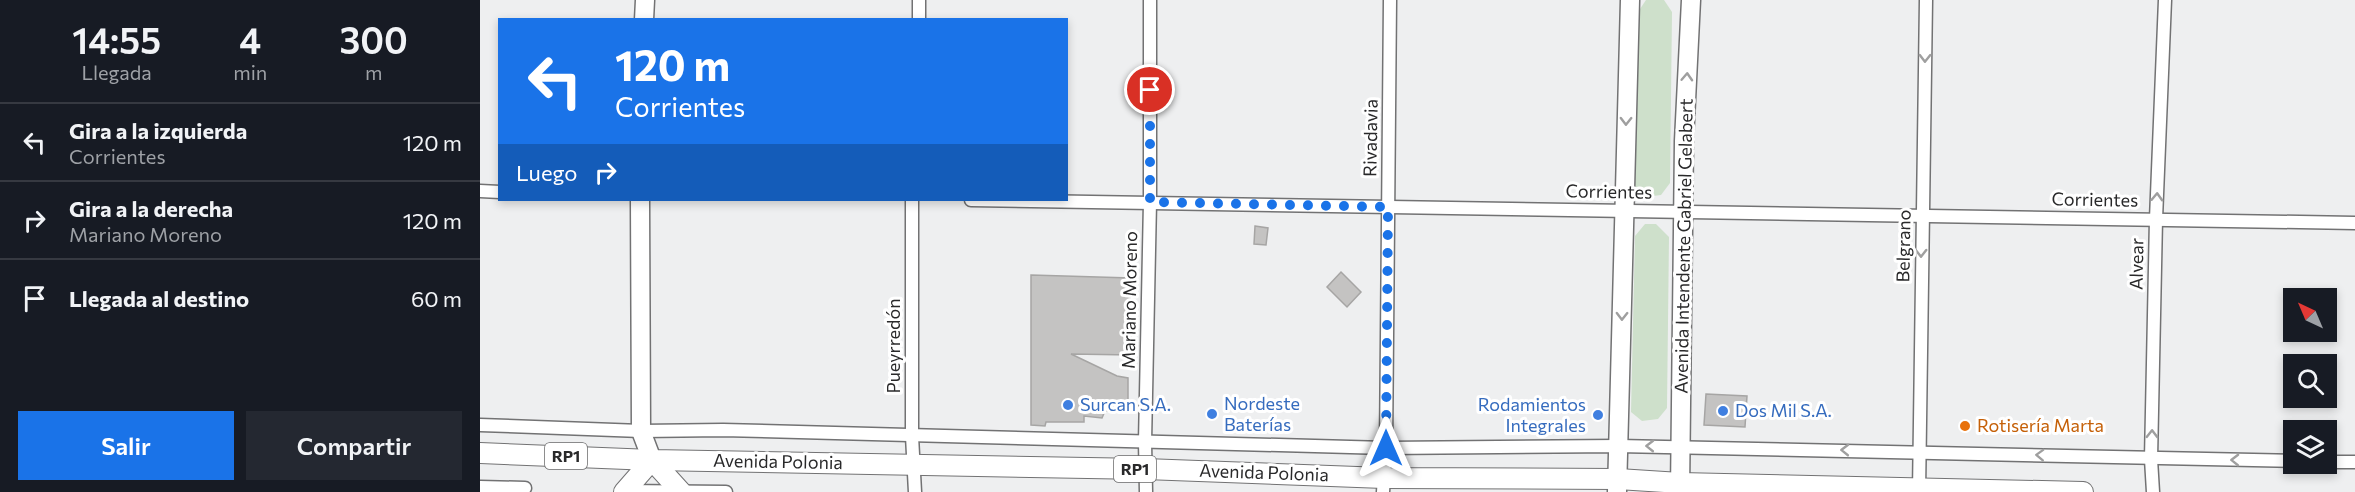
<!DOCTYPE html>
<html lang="es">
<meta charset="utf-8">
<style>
body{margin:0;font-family:Commissioner,sans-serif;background:#242831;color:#f1f3f6;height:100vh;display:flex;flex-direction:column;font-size:22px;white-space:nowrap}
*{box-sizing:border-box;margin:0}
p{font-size:20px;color:#9ea1a6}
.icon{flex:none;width:33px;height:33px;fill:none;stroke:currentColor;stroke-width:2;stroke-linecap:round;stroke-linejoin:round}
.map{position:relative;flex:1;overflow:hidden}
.drawer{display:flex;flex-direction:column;background:#171b24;width:480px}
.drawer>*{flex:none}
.top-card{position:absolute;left:18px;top:18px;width:570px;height:183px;border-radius:0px;box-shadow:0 3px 9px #0003;background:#1a73e8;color:#fff;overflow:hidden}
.needle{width:39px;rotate:316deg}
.buttons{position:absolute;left:1803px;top:288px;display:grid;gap:12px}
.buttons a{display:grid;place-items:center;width:54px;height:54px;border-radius:0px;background:#171b24;box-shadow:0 3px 9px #0003;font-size:30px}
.pin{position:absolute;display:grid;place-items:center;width:51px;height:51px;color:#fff;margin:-26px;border:3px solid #fff;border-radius:50%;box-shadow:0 2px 6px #0007}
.me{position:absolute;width:66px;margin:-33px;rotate:0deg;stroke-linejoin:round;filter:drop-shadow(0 0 4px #0008)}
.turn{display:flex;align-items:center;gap:21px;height:126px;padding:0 18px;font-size:27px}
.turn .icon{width:78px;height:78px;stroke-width:2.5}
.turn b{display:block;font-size:42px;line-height:51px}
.then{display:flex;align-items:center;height:57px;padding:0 18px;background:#0003;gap:12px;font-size:22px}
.eta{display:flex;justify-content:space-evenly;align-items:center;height:102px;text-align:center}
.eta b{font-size:36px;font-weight:600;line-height:42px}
.primary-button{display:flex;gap:12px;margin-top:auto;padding:12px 18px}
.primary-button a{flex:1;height:69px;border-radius:0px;background:#1a73e8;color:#fff;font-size:24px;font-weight:600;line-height:69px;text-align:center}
.primary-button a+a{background:#242831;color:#f1f3f6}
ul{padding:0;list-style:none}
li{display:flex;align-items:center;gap:18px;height:78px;padding:0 18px;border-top:2px solid #363941}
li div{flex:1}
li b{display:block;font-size:22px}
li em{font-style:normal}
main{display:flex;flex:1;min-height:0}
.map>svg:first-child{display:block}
</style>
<main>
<section class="drawer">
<div class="eta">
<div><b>14:55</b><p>Llegada</p></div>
<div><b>4</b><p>min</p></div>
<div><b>300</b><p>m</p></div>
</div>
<ul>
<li><svg class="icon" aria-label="left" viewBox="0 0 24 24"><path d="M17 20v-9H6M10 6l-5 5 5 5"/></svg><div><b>Gira a la izquierda</b><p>Corrientes</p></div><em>120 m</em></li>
<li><svg class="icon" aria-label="right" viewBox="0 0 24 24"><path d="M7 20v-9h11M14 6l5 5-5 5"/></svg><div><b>Gira a la derecha</b><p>Mariano Moreno</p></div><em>120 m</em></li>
<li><svg class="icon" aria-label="arrive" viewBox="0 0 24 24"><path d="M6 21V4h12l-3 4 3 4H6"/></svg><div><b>Llegada al destino</b></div><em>60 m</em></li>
</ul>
<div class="primary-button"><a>Salir</a><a>Compartir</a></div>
</section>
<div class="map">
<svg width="1875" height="492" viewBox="0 0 1875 492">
<rect width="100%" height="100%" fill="#eeeff0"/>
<g fill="#cee0cb">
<polygon points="1166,0 1184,0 1192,12 1190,183 1181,195 1165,197 1154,188 1158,12"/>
<polygon points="1165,224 1176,224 1189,237 1187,408 1178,419 1162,421 1151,412 1155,236"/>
</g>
<g fill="#c4c3c2" stroke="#a6a5a4" stroke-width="1.5">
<polygon points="775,226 788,228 786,245 774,244"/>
<polygon points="861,272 881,292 867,307 847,287"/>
<polygon points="551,275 651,278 651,355 591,354 637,376 648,378 648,401 642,401 638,411 625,411 622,418 604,416 604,422 566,422 565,426 551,425"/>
<polygon points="1226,394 1267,396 1265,427 1224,425"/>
</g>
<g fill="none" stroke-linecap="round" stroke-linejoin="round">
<defs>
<g id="street">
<polyline points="439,20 439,0"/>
<polyline points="0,191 20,192"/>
<polyline points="432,200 432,436 435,492"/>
<polyline points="491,200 1875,223"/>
<polyline points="0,425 161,431 243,430 906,448 1139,446 1814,461"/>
<polyline points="1846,462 1875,462"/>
<polyline points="0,487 45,488"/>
<polyline points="144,491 246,492"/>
<polyline points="666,492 665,442 670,202 670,0"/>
<polyline points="903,492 906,448 910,0"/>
<polyline points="1439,492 1446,0"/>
<polyline points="1673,492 1671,459 1676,219 1685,0"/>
</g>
<g id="secondary">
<polyline points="164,20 165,0"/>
<polyline points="160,200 161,431 172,460"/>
<polyline points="1137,492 1150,0"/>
<polyline points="1200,492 1204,141 1211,0"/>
</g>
<g id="primary">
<polyline points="0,453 172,460 665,469 904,478 1138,479 1200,483 1603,492"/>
<polyline points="172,460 201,492"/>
<polyline points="144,492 172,460"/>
</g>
</defs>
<use href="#street" stroke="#727273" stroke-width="15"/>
<use href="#secondary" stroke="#727273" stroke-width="21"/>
<use href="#primary" stroke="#727273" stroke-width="22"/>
<use href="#street" stroke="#fff" stroke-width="12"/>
<use href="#secondary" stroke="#fff" stroke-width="18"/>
<use href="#primary" stroke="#fff" stroke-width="20"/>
</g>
<defs><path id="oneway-chevron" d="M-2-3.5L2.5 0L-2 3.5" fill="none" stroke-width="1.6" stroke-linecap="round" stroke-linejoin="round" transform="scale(1.5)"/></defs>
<g stroke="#9f9f9f">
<use href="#oneway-chevron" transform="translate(1445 58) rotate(91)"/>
<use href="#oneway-chevron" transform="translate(1207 77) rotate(-87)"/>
<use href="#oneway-chevron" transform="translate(1146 121) rotate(91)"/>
<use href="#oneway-chevron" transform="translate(1677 197) rotate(-88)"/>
<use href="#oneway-chevron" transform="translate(1441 253) rotate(90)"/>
<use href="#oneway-chevron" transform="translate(1142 316) rotate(91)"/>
<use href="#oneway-chevron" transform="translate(1672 434) rotate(-89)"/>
<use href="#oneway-chevron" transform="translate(1170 446) rotate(-179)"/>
<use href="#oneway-chevron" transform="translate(1365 450) rotate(-179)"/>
<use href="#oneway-chevron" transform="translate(1560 455) rotate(-178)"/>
<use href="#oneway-chevron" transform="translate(1755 460) rotate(-179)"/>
</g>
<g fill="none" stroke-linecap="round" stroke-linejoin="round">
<polyline stroke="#1a73e8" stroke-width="10" stroke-dasharray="0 18" points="670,90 670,202 908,207 906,448"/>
</g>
<g fill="#3f7fe0" stroke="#fff" stroke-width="2">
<circle cx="588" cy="405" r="6"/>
<circle cx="1243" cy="411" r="6"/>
<circle cx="732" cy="414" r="6"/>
<circle cx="1118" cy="415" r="6"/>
</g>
<circle fill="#e8710a" stroke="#fff" stroke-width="2" cx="1485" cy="426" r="6"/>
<g text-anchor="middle" stroke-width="6" stroke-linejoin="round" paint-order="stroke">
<g fill="#fff" stroke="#69696a" stroke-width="1.5">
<rect x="65" y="443" width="42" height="26" rx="4.5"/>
<rect x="634" y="456" width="42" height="26" rx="4.5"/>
</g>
<g font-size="16" font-weight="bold" fill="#29292a">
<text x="86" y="462">RP1</text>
<text x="655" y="475">RP1</text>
</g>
<g font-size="18" fill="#29292a" stroke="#fff">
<text transform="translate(891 138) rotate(-89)" y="6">Rivadavia</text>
<text transform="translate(1129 192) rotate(1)" y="6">Corrientes</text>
<text transform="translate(1615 200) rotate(1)" y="6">Corrientes</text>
<text transform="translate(1204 246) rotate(-89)" y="6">Avenida Intendente Gabriel Gelabert</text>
<text transform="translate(1424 246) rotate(-89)" y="6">Belgrano</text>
<text transform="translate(1657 264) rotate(-89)" y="6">Alvear</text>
<text transform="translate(650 300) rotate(-89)" y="6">Mariano Moreno</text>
<text transform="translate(414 346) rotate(-90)" y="6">Pueyrredón</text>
<text transform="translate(298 462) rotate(1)" y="6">Avenida Polonia</text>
<text transform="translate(784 473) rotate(2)" y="6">Avenida Polonia</text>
</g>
<g font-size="18" fill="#366cbe" stroke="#fff" text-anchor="start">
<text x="744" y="410">Nordeste<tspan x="744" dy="21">Baterías</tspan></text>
<text x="600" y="411">Surcan S.A.</text>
<text x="1106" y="411" text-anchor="end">Rodamientos<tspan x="1106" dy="21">Integrales</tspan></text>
<text x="1255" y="417">Dos Mil S.A.</text>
</g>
<g font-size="18" fill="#c56008" stroke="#fff" text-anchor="start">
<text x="1497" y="432">Rotisería Marta</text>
</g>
</g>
</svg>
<div class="buttons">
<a><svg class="needle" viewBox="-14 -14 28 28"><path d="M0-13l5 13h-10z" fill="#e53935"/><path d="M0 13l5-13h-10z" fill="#9ea1a6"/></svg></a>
<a><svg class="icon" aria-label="search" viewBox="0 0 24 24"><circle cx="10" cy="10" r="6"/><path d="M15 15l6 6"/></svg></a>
<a><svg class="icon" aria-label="layers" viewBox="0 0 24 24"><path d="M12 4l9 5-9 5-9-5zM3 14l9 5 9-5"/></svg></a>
</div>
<div class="pin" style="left:670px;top:90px;background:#d93025"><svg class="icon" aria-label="arrive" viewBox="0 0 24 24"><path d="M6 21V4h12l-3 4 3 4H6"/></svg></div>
<svg class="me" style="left:906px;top:448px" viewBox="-20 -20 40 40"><path d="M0-17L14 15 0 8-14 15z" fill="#1a73e8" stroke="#fff" stroke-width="4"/></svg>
<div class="top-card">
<div class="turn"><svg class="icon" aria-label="left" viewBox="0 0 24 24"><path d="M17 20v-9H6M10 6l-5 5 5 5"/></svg><div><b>120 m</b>Corrientes</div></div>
<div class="then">Luego<svg class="icon" aria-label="right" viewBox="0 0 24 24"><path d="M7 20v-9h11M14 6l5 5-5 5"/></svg></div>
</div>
</div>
</main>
